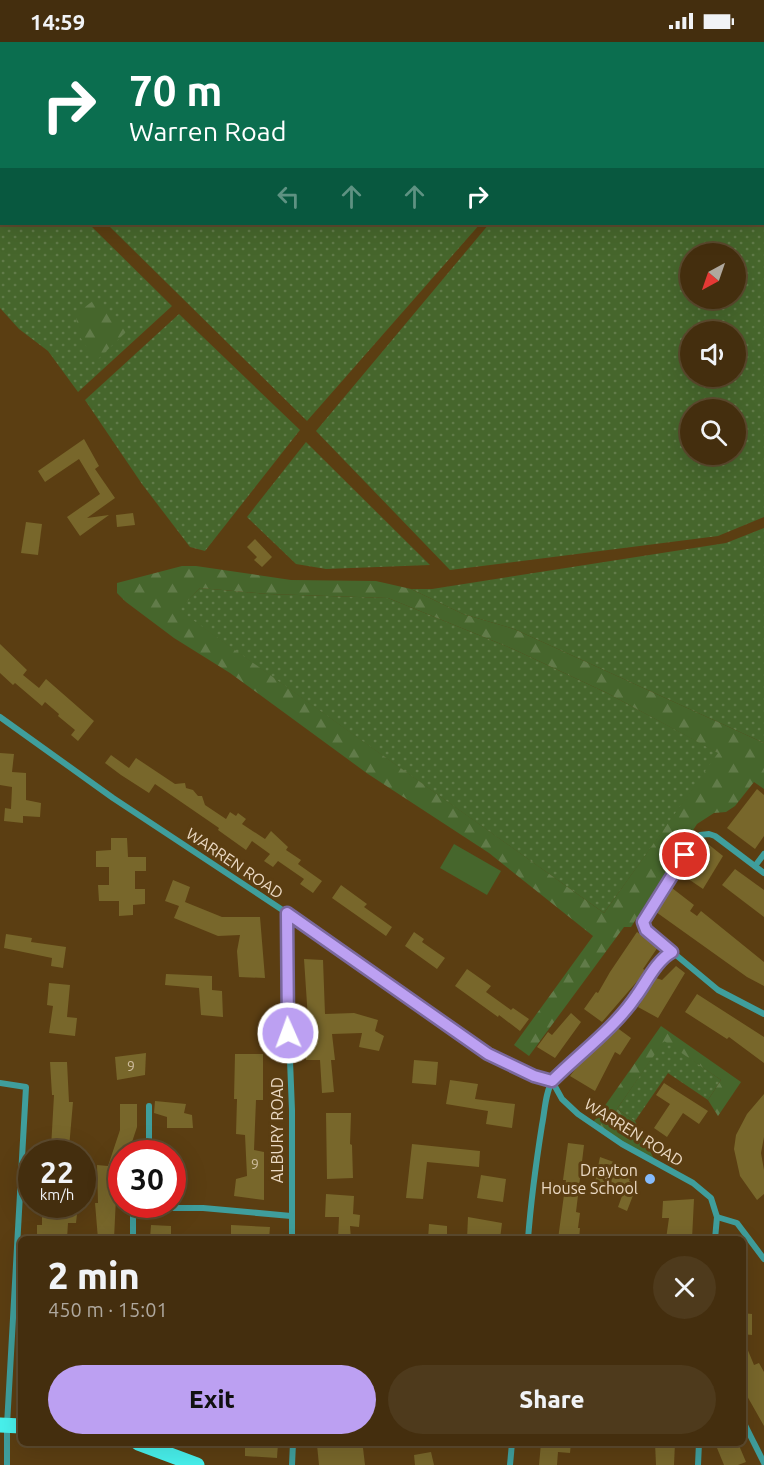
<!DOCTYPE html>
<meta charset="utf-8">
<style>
body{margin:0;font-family:Ubuntu,sans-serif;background:#4e3a1c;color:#f1f3f6;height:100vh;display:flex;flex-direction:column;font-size:22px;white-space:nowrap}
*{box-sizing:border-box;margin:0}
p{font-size:20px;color:#afa89e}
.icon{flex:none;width:33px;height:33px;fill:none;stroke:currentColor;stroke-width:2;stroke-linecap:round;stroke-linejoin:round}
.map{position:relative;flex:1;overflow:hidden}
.side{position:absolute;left:18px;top:1194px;width:728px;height:210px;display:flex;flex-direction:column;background:#442e0e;border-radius:9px;box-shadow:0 6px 24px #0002,0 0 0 2px #5c4a2e}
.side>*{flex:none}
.banner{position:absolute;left:0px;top:0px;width:765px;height:183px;box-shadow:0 6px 24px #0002,0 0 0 2px #5c4a2e;background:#0b6e4f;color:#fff;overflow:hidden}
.needle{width:39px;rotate:220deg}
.buttons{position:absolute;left:680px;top:201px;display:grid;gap:12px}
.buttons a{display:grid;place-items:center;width:66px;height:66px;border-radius:50%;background:#442e0e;box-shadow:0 6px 24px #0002,0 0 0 2px #5c4a2e;font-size:30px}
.speed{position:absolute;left:18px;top:1098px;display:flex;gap:12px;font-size:30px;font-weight:700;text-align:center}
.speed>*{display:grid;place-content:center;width:78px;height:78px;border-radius:50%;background:#442e0e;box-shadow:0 6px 24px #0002,0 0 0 2px #5c4a2e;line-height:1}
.speed small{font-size:15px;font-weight:400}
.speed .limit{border:9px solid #d22;background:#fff;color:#111}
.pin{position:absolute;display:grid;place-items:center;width:51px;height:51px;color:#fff;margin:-26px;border:3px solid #fff;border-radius:50%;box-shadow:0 2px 6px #0007}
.me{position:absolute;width:66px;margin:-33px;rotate:358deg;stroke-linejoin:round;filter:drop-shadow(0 0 4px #0008)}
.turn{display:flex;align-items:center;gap:21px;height:126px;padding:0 30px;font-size:27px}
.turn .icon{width:78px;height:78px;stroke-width:2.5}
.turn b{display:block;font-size:42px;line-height:51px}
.lanes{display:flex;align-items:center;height:57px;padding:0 30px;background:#0003;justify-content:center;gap:30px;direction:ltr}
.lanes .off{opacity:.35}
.round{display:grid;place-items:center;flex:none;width:63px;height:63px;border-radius:32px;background:#4e3a1c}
.headline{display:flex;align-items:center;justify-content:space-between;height:102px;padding:0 30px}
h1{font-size:36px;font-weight:800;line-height:45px}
.cta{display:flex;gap:12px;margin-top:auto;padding:12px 30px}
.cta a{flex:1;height:69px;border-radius:36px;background:#bca0f2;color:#111;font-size:24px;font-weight:800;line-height:69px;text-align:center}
.cta a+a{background:#4e3a1c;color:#f1f3f6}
.status{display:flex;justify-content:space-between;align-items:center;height:42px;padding:0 30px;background:#442e0e;direction:ltr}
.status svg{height:16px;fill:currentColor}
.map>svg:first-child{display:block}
</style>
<div class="status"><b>14:59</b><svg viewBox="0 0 49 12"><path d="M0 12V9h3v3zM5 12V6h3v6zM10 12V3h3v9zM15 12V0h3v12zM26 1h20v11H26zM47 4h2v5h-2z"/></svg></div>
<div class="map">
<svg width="764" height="1423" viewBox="0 0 764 1423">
<defs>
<pattern id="grass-dots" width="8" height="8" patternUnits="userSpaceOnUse" patternTransform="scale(1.5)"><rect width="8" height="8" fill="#46662c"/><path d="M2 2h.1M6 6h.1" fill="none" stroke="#617b49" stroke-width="1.8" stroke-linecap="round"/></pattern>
<pattern id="forest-firs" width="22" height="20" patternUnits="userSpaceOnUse" patternTransform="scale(1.5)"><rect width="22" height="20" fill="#46662c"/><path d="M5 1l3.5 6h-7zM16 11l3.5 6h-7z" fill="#617b49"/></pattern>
</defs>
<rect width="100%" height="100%" fill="#5b3e12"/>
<g fill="url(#grass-dots)" fill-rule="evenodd">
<polygon points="0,0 569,0 571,1 2,2 1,78"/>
<polygon points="0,92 2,182 89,182 172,264 78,350 48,309 19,287 0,266"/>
<path d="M764 134V475L718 494 450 528 316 389 489 182H764ZM690 212H735V256H690ZM690 290H735V334H690ZM690 368H735V412H690Z"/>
<polygon points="107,182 480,182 307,379"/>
<polygon points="179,272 300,388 205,509 190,505 142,442 85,358"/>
<polygon points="306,400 430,523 326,527 296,522 247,475"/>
<polygon points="764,486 764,701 514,587 463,572 411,547 432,547 726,501"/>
<polygon points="200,546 268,552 388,556 513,607 607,651 719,711 604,871 178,568"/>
<polygon points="664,998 721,1038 708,1058 668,1031 635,1079 617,1067"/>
</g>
<g fill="url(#forest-firs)" fill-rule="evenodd">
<polygon points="94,258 128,288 96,319 78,292 76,272"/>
<path d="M182 524H196L291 538 376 539 411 547 463 572 514 587 764 701V747L754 740 735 764 726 770 714 771 697 782 631 885H624L529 1014 514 1003 593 894 489 811 368 732 230 631 174 596 126 560 117 551V541ZM200 546 268 552 388 556 513 607 607 651 718 711 604 871 179 568Z"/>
<polygon points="661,984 741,1040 718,1074 708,1058 721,1038 664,999 617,1067 635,1079 656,1121 592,1082"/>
</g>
<polygon fill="#46662c" points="454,802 501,829 487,853 440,826"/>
<g fill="#78672b">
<polygon points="84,397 99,424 95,427 115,456 87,476 109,473 80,494 67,475 100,452 79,417 45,440 38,429"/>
<polygon points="133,471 135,483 117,485 116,473"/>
<polygon points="26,480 42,482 38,513 21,511"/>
<polygon points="255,497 272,515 262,525 254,518 257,515 247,505"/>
<polygon points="0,602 27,628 23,633 39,646 46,637 94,679 78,699 71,693 75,688 58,674 59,672 45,660 42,664 15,641 13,643 0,631"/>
<polygon points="0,711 14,712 12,730 26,731 26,758 41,761 40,775 23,774 23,781 4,779 5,766 11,767 12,745 0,743"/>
<polygon points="111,713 129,726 136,716 175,742 185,741 186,746 193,748 198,754 202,754 205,763 226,777 230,770 236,774 238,771 246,777 242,782 265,797 271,789 288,805 286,808 301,818 298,822 322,839 313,851 300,842 304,837 278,819 273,825 264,819 270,812 252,799 246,808 218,788 219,786 155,742 149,751 121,733 105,721"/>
<polygon points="757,747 764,753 764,794 755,807 727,786"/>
<polygon points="111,796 127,796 128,815 146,815 146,829 135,829 135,847 145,847 145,862 133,863 133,873 119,874 119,859 99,859 98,843 109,843 109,825 96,825 96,809 111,808"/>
<polygon points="703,798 723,814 703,847 681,832"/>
<polygon points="735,827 764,848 764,875 722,843"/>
<polygon points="173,838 190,845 185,860 222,875 260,875 265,936 239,935 237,909 240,893 218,894 174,876 179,864 165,859"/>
<polygon points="341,843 367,862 364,865 392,885 386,894 332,856"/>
<polygon points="672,846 694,863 690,869 697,874 701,869 764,920 764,944 747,935 656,870"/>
<polygon points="414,890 424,897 422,900 445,916 437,927 405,904"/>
<polygon points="637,890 658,905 643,927 645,928 640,936 602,980 584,967 596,950 598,951 610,930"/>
<polygon points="6,892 32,896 31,900 66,905 63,926 51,924 52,916 4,906"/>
<polygon points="304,917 323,918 325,972 354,971 378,978 375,989 384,994 379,1009 359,1005 362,991 332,992 335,1018 331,1018 334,1050 322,1051 320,1018 306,1018 306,1007 310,1007"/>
<polygon points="676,924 685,931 658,976 638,965 656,936 662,938"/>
<polygon points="467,927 491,944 486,950 511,968 513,966 529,977 520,989 499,973 498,975 455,944"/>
<polygon points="166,932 212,934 212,948 222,949 223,975 201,973 199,946 165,943"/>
<polygon points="49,941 70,943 67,975 77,976 75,994 49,991 53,964 47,963"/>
<polygon points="697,952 764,995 764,1021 729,995 727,997 685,970"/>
<polygon points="571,971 581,980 555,1016 537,1005 548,990 552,993"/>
<polygon points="616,985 631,996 620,1013 615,1010 595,1049 570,1034 589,1009"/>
<polygon points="146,1011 145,1033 117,1038 115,1015"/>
<polygon points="235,1012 263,1012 263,1058 256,1058 254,1108 264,1110 264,1158 234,1154 236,1137 247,1134 245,1093 236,1092 237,1057 234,1057"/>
<polygon points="414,1018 438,1020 436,1043 412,1041"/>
<polygon points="50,1020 67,1020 69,1060 73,1060 69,1106 51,1106 54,1053 52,1053"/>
<polygon points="450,1038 478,1042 475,1057 515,1062 512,1086 486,1082 488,1069 446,1062"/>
<polygon points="664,1041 708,1069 699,1082 683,1071 667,1095 654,1086 670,1062 656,1053"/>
<polygon points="764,1052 764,1095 761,1111 764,1128 764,1152 757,1158 740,1134 734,1107 736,1093 747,1072"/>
<polygon points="155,1059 186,1062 184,1071 192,1073 193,1086 167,1086 167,1075 154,1071"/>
<polygon points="120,1062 137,1062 137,1085 128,1112 122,1112 122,1115 118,1114 114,1197 98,1197 95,1161 98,1161 97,1123 108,1124 120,1088"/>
<polygon points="326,1071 351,1071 350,1102 352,1103 353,1136 327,1137"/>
<polygon points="568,1101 584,1103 576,1170 580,1171 578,1186 580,1186 579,1197 558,1197 566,1138 563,1138"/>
<polygon points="412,1102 480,1109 479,1125 427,1120 423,1157 406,1156"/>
<polygon points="600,1115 633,1127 629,1139 637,1143 627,1169 618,1165 622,1154 594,1144"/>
<polygon points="481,1133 506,1137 503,1160 477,1156"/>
<polygon points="326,1152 354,1154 353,1172 360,1173 359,1185 350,1184 351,1197 338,1197 339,1175 325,1175"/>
<polygon points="694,1157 692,1197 666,1197 669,1176 662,1176 663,1159"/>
<polygon points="42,1162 57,1162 57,1171 77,1172 76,1181 68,1181 67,1197 37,1197 37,1183 42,1183"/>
<polygon points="468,1175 502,1181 500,1197 467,1197"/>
<polygon points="429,1182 447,1184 447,1197 428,1197"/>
<polygon points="151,1183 171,1184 171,1197 150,1197"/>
<polygon points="231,1183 270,1185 269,1197 231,1197"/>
<polygon points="742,1271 752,1272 752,1293 742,1292"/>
<polygon points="742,1294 754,1323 759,1321 764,1330 764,1384 742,1345"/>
<polygon points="245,1401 278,1401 277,1416 245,1414"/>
<polygon points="541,1401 571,1401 570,1411 558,1410 557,1423 539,1423"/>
<polygon points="655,1401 675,1401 674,1423 656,1423"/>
<polygon points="730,1401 738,1401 746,1420 738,1423 724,1423 717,1406"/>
<polygon points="317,1403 363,1406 365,1423 319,1423"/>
<polygon points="431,1410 434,1423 415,1423 414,1413"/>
</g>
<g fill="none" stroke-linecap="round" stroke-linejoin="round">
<g stroke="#3f9e9c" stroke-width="6">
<polyline points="0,675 113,756 287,871 488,1012 534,1034 552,1039 562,1057 578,1072 622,1102 693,1141 711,1156 717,1175 715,1197"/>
<polyline points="755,824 764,812"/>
<polyline points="764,831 715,794 709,792 700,793 643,880 646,888 718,948 764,972"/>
<polyline points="287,871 287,944 292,1068 292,1197"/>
<polyline points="0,1041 26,1045 7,1383 7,1423"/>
<polyline points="142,1112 149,1099 149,1064"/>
<polyline points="133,1166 203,1166 291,1174"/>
<polyline points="717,1175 737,1181 764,1217"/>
<polyline points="133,1197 133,1165"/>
<path d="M528 1197C531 1158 536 1121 542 1083 545 1069 545 1050 553 1038 571 1013 606 992 626 967 639 952 654 919 672 911"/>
<polyline points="742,1377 764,1421"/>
<polyline points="292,1423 293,1401"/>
<polyline points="510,1423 512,1401"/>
<polyline points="698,1423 699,1401"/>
</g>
<g stroke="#48f0ec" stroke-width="15">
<polyline points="0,1383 21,1384"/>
<polyline points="138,1401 197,1423"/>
</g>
</g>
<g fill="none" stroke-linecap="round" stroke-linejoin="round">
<defs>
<path id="route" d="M288 991 287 871 488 1012 534 1034 552 1039C580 1011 615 986 637 953 647 939 657 918 672 910L646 888 643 880 685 813"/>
</defs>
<use href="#route" stroke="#7a689d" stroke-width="15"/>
<use href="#route" stroke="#bca0f2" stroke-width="10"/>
</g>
<circle fill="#85bbfb" stroke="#5b3e12" stroke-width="2" cx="650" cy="1137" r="6"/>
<g text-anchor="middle" stroke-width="6" stroke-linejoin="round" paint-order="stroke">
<g font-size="14" fill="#cebc9d">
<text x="131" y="1029">9</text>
<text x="255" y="1127">9</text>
</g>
<g font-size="16" fill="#ebd9c3" stroke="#5b3e12">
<text transform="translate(235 821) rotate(34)" y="6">WARREN ROAD</text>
<text transform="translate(277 1088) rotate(-90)" y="6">ALBURY ROAD</text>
<text transform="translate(634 1090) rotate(32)" y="6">WARREN ROAD</text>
</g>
<g font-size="16" fill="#ebd9c3" stroke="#5b3e12" text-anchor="end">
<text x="638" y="1134">Drayton<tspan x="638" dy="18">House School</tspan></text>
</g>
</g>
</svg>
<div class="buttons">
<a><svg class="needle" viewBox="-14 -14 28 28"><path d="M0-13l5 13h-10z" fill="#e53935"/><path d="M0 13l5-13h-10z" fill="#afa89e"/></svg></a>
<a><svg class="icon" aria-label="sound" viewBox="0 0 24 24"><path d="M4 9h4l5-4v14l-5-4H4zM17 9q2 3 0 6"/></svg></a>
<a><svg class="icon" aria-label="search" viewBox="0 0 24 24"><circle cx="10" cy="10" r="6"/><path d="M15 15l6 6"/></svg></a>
</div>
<div class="speed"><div>22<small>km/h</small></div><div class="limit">30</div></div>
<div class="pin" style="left:685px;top:813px;background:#d93025"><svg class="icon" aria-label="arrive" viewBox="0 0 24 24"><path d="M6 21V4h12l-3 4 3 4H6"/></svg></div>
<svg class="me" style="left:288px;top:991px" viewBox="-20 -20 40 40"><circle r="17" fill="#bca0f2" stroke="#fff" stroke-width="3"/><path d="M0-11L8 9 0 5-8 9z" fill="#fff"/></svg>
<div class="banner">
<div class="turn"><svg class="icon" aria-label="right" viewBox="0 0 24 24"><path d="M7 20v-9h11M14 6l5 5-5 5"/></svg><div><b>70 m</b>Warren Road</div></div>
<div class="lanes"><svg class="icon off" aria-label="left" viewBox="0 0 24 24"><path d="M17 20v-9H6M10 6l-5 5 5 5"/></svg><svg class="icon off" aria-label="ahead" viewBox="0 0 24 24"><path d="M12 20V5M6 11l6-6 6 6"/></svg><svg class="icon off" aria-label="ahead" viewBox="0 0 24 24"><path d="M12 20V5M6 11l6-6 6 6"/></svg><svg class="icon" aria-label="right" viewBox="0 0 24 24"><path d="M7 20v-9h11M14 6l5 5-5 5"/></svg></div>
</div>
<section class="side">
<div class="headline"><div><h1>2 min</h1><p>450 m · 15:01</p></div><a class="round"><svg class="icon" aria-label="close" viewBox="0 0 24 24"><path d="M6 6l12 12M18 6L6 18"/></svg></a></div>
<div class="cta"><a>Exit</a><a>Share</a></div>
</section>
</div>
